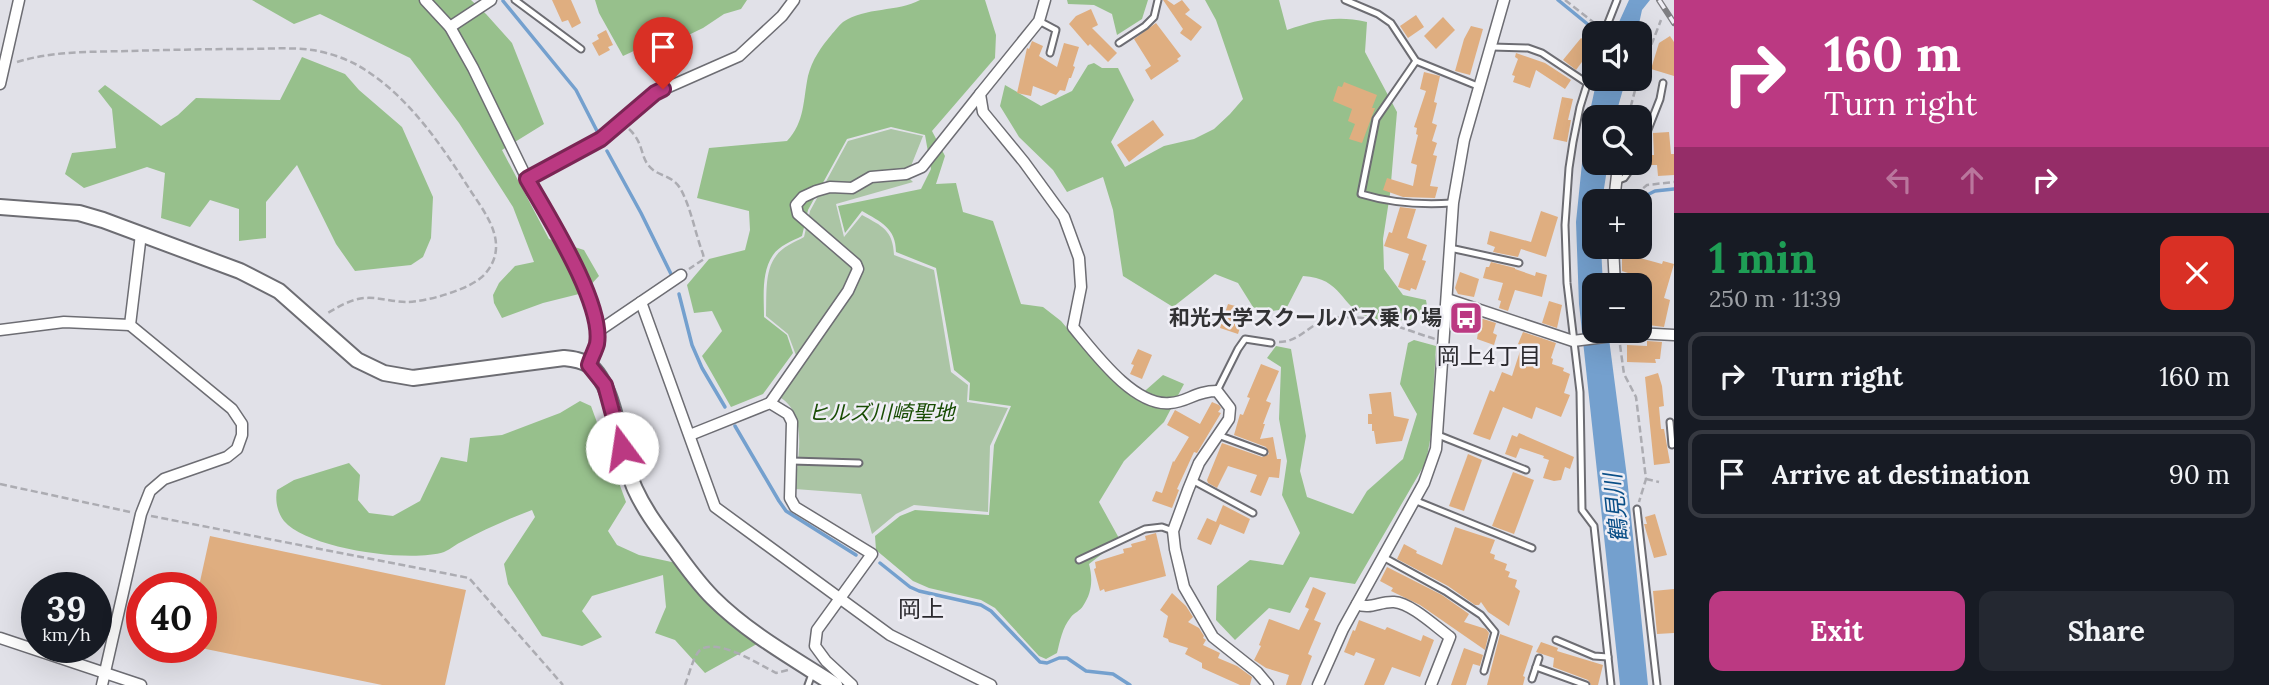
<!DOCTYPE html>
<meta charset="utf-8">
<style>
body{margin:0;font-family:Lora,"Noto Sans JP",serif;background:#242831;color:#f1f3f6;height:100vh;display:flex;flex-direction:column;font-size:26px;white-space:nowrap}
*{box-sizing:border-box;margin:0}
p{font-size:23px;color:#9ea1a6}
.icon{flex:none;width:38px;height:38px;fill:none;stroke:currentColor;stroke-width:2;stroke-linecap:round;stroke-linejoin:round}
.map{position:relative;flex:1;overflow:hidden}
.details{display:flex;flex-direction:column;background:#171b24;width:595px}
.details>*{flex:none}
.guide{background:#bb3982;color:#fff;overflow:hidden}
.fabs{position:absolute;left:1582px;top:21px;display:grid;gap:14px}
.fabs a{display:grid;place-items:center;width:70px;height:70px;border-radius:14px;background:#171b24;box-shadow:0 7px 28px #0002;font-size:35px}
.speed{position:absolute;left:21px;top:572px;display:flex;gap:14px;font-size:35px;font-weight:700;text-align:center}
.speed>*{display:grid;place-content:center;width:91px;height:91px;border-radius:50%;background:#171b24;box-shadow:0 7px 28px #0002;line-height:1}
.speed small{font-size:18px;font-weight:400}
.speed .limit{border:10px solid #d22;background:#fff;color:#111}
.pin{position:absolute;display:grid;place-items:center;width:60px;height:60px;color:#fff;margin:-72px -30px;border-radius:50% 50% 50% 0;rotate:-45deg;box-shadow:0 0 7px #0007}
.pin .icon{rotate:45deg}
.me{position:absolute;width:77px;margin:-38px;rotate:346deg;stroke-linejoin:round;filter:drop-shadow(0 0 5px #0008)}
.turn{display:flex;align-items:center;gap:24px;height:147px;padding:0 35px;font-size:32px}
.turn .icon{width:91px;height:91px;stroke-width:2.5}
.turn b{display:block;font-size:49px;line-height:60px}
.lanes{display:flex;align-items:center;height:66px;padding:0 35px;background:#0003;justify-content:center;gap:35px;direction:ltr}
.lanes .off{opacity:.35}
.round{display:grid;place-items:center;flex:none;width:74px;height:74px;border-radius:14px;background:#242831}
.head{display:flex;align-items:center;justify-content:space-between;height:119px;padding:0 35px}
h1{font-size:42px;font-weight:700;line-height:52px;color:#1e9e55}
.button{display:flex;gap:14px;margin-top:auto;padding:14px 35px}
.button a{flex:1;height:80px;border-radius:14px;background:#bb3982;color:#fff;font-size:28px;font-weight:700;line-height:80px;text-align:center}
.button a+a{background:#242831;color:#f1f3f6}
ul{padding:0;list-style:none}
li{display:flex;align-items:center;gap:21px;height:88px;margin:0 14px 10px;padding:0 21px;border:4px solid #363941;border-radius:14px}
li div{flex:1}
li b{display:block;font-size:26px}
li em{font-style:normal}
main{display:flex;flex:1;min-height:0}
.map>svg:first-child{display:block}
</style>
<main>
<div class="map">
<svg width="1674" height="685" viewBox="0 0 1674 685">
<rect width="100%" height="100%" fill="#e1e1e8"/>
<path fill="#abc5a5" d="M891 129 923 136 907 176 913 182 836 204 844 237 862 215C882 226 893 230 894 255L934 270 951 372 968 385 967 402 1008 408 990 446 988 512 914 505 896 514 872 534 861 494 795 489C797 460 809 416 781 398L800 366 788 334 766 316C767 298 764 271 776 256 782 247 795 242 804 237L810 211 848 141Z"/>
<g fill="#97c08c">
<polygon points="252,0 471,0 486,14 512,43 544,124 502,150 549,239 584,250 599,276 583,293 543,303 502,318 494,303 493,295 499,283 515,266 534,262 513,207 459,123 410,58 320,14 294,24"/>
<polygon points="595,0 747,0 741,9 724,14 703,28 672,43 649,44 623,56 599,13"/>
<path d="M920 0H985L996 35 995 58 932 131 945 156 936 184 956 183 963 212 993 221 1021 304 1043 307 1061 321 1092 358 1138 397 1163 375 1184 384 1164 422 1124 461 1099 502 1120 540 1089 564C1093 579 1092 593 1083 606 1080 611 1074 613 1071 617 1062 628 1060 641 1057 653L1046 659 1039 656 995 608 981 600 929 588 913 581 876 550 875 536 900 516 915 510 989 515 994 445 1011 406 969 400 970 383 954 370 936 268 896 252C896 228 881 222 862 211L845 233 838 206 921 189 931 169 925 135 891 127 847 139 808 210 802 236C792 241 779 246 773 255 761 272 764 298 764 317L787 335 793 353 763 394 731 407 702 356 722 331 712 311 694 313 687 285 709 259 745 250 750 230 749 211 697 198 709 148 787 141C805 122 803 100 808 76 812 60 821 47 832 34 835 31 839 25 843 22 865 7 898 12 920 0Z"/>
<polygon points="1067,0 1148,0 1142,19 1117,35 1112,14 1094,5 1068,4"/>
<path d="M1205 0H1279L1287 30C1316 20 1336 15 1367 22L1365 52 1397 112 1390 194 1383 239 1384 269 1403 295 1426 300 1427 306 1413 321C1400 320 1381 322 1368 317 1340 307 1343 278 1303 276L1286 309 1264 312 1253 307 1238 283 1215 274 1173 307 1123 276 1113 210 1103 177 1067 192 1053 170 1019 137 1000 106 1005 85 1041 106 1072 91 1088 65 1094 63 1102 68H1118L1134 100 1111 142 1125 167 1164 146 1194 139 1214 129 1230 114 1243 99 1216 20Z"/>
<polygon points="302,57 345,74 359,90 402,127 433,197 431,238 423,257 411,265 355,271 336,244 297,165 266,202 266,238 239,241 239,209 210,200 190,227 161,218 165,173 147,167 84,188 65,174 72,153 116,148 112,109 98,91 105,85 161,126 178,115 196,98 280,100"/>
<polygon points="1414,340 1436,346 1431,435 1426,462 1355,584 1310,577 1290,613 1269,608 1235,640 1216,620 1217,586 1250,560 1283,565 1300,533 1282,495 1287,461 1279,419 1281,367 1267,358 1276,346 1291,349 1306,436 1300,471 1307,497 1353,514 1367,491 1403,459 1417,414 1400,384 1408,343"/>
<path d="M580 401 591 406 626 502 608 531 617 545 639 555 681 564 703 579 730 603 771 636 705 673 675 640 655 633 666 607 663 575 592 596 582 611 602 637 582 646 542 636 508 584 504 564 535 517 532 510C508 519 485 529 463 541 456 544 451 549 444 552 410 563 308 549 284 521 277 512 275 500 277 490L294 480 349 463 360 475 358 500 369 513 393 516 420 501 441 457 467 462 470 438 502 435 560 413Z"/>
</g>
<g fill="#74a0ce">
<polygon points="1629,0 1650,0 1642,10 1637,33 1614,33"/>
<polygon points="1597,79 1626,79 1615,117 1594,117 1594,163 1608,163 1602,201 1594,201 1594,247 1601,247 1603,285 1594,285 1594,331 1608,331 1627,477 1648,685 1620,685 1579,304 1576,222 1585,134"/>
</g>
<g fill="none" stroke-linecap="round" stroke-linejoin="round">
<g stroke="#74a0ce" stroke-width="3.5">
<polyline points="1558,0 1596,31"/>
<polyline points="503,1 576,90 597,131"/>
<polyline points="607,151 641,213 673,278"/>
<polyline points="1635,201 1655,191 1674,189"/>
<polyline points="679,294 692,345 702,368 725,407"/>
<polyline points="735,426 779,501 786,511 856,555"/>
<polyline points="880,563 910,587 919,591 981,605 991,611 1040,662 1047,663 1059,658 1067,658 1086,671 1113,674 1130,685"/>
</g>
</g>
<g fill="#dfae80">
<polygon points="552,0 571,0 581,23 572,28 568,20 562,22"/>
<polygon points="1163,0 1167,0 1174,5 1182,0 1190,10 1185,14 1202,27 1191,41 1180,33 1183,29"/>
<polygon points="1091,9 1098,25 1092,28 1117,53 1108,62 1090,44 1088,46 1069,24 1076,16"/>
<polygon points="1416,15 1424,27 1408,38 1400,26"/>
<polygon points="1443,17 1455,30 1436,49 1424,36"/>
<polygon points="1156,23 1181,56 1177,59 1179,61 1151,80 1145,70 1151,66 1134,39"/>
<polygon points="1471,26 1483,29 1470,75 1455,71 1464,39"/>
<polygon points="606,30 613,45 608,47 610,50 599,56 592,43 599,39 597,35"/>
<polygon points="1670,36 1674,42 1674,76 1651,69 1659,43"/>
<polygon points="1581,38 1593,47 1576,70 1563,60"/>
<polygon points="1032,41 1043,46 1039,56 1057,67 1064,43 1079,47 1073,66 1075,67 1071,78 1069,78 1065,91 1060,90 1056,95 1033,86 1031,96 1017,93 1027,48 1029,49"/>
<polygon points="1516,53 1545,63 1571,80 1565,89 1536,70 1530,88 1513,82 1515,76 1512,75 1518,59 1515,57"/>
<polygon points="1424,72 1440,76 1434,102 1437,103 1432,123 1437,125 1432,141 1437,143 1433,155 1437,156 1430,186 1438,187 1435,198 1403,197 1383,190 1387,178 1413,186 1417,165 1411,163 1418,135 1416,134 1417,128 1414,127 1426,91 1420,89"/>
<polygon points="1344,82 1377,95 1372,108 1375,108 1362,143 1349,139 1355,124 1348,121 1352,109 1333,101 1338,86 1342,87"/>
<polygon points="1562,97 1573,99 1568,120 1571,120 1567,142 1553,139"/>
<polygon points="1153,120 1164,135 1129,162 1117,145"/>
<polygon points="1669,132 1671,154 1674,154 1674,175 1658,176 1657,165 1651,165 1651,155 1654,155 1653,133"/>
<polygon points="1400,207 1416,209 1407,238 1427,245 1422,260 1426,261 1416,290 1411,288 1410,291 1398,287 1409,254 1384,246 1389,232 1392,233"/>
<polygon points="1541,211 1558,217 1546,257 1521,249 1518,257 1493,252 1495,247 1487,244 1490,231 1531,242"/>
<polygon points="1627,247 1643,247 1640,258 1662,264 1663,261 1674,264 1664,298 1670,300 1664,327 1640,324 1640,277 1622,271 1622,259"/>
<polygon points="1491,262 1515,268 1515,269 1535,276 1536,272 1547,275 1542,297 1515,290 1508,311 1499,308 1501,301 1498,300 1503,283 1483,278 1486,267 1489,267"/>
<polygon points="1460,272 1479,279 1474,297 1458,294 1455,288"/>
<polygon points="1549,301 1562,305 1557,328 1542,323"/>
<polygon points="1228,304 1246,309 1238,334 1220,328"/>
<polygon points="1480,318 1496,323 1493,333 1497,335 1494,345 1477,339"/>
<polygon points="1523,332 1556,343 1551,358 1553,359 1552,364 1564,368 1563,371 1570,374 1564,393 1570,395 1561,417 1536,407 1532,419 1503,407 1490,440 1473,434 1490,390 1494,392 1502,372 1512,376 1522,345 1518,344"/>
<polygon points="1647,341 1662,342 1660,359 1655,359 1656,363 1627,362 1627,345 1647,346"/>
<polygon points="1138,349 1152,355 1142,379 1130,374 1134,365 1131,364"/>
<polygon points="1261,364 1279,371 1266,401 1271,403 1263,424 1265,424 1260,439 1273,437 1277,459 1281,459 1279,478 1269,477 1261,496 1250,492 1257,475 1228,466 1217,488 1208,483 1207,480 1222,443 1262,457 1269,454 1266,447 1234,435 1240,414 1243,415 1250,398 1247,397"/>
<polygon points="1658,373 1662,386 1664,406 1659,407 1661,429 1664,429 1670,463 1654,465 1645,377"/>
<polygon points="1391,392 1394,416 1409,419 1402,441 1376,444 1374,431 1372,431 1372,424 1368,424 1368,414 1372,414 1369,394"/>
<polygon points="1212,402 1219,405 1221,408 1218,412 1221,413 1197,453 1194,452 1177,489 1179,490 1172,508 1152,501 1156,491 1162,493 1173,461 1174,462 1189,437 1167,425 1175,410 1200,424"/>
<polygon points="1519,433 1574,457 1570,469 1565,467 1561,480 1554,481 1543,478 1549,460 1543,458 1544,456 1520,448 1516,458 1505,454 1512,435 1517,437"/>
<polygon points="1468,454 1482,460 1464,511 1449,506"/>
<polygon points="1513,472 1534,480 1514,534 1492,526"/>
<polygon points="1223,505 1250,519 1244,534 1220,524 1211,545 1197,539 1207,518 1216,522"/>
<polygon points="1655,514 1667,555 1654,558 1644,524 1647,524 1645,517"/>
<polygon points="1455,527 1495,540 1490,553 1495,555 1494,559 1507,564 1505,570 1510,572 1508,577 1517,580 1515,587 1520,591 1509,626 1488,612 1481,602 1479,605 1475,605 1448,586 1397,559 1404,544 1417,551 1416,553 1442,565"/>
<polygon points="1156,533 1166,576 1105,592 1104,589 1100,591 1094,569 1096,568 1095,562 1124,553 1123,549 1132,547 1131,544 1146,540 1145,536"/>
<polygon points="210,536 466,590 445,685 382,685 201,648 201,586 199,586"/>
<polygon points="1387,567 1442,595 1469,614 1464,622 1486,629 1489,633 1485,650 1420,605 1391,591 1393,588 1380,581"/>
<polygon points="1313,587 1326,593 1314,620 1321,623 1308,654 1312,656 1301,685 1286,685 1289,675 1266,668 1254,660 1261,646 1259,645 1269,619 1299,630 1309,609 1305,607"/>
<polygon points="1674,589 1674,633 1657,634 1653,591"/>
<polygon points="1172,593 1186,606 1193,617 1188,622 1199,628 1204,636 1203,638 1206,640 1203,645 1220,653 1218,658 1237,666 1252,677 1250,685 1240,685 1202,668 1202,663 1185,654 1188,648 1169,642 1168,639 1163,637 1168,616 1160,610"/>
<polygon points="1359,620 1385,630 1387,627 1421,641 1423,635 1434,640 1420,677 1392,667 1384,685 1364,685 1375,659 1356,652 1354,656 1344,652 1353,630 1355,631"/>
<polygon points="1500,634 1533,646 1523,676 1525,677 1523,685 1487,685"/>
<polygon points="1541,642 1558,648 1557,651 1603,665 1598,685 1591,685 1588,680 1553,667 1554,658 1536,652"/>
<polygon points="1464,648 1483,655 1480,666 1473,664 1466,685 1451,685"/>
</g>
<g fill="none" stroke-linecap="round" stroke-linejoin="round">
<defs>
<g id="lane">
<polyline points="515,0 581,49"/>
<polyline points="1345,0 1378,14 1391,23 1416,61 1480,87"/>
<polyline points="1039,21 1056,30 1050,53"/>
<polyline points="1604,33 1617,0"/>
<polyline points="1119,43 1145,26 1154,17 1158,0"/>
<polyline points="1492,47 1528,48 1542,53 1587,83"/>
<path d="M1416 61 1376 119 1361 194C1391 203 1421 205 1452 203"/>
<polyline points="1594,62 1580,107 1573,142 1569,168 1565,225 1567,283 1580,392 1582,510 1594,526 1611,685"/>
<polyline points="1640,150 1660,99 1663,83"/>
<polyline points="1616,181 1624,178 1635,163"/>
<polyline points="1450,248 1519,263"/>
<polyline points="1217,391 1238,349 1245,339 1271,343"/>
<polyline points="1670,422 1672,445"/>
<polyline points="1218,435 1264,452"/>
<polyline points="1438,435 1526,470"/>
<polyline points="792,461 859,463"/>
<polyline points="1192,480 1253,513"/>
<polyline points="1414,500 1532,548"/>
<polyline points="1637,509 1657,685"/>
<polyline points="1383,557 1445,591 1481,615 1495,632 1484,671"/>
<polyline points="1079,560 1145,529 1162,527 1173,531"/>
<polyline points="1556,640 1594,656 1608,657"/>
<polyline points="1536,667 1586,685"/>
<polyline points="1532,679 1539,658"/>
<polyline points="808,685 812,674"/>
</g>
<g id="street">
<polyline points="425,0 450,27 473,68 527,179 587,289 597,332 597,345 589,364"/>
<path d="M1045 0 1039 21 980 94 983 112 1024 162 1064 217 1079 258 1081 287 1073 327C1094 352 1134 407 1170 403 1188 402 1195 391 1217 391L1230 408 1229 419 1199 463 1188 490 1173 531 1175 549 1184 587 1213 637 1257 672 1268 685"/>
<polyline points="450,27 491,0"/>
<polyline points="0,84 19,0"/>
<polyline points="527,179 601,139 655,93 739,56 782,16 794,0"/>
<polyline points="1614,201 1618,166"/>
<polyline points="1613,247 1615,285"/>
<polyline points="1447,299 1573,341 1636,333 1674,335"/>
<polyline points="641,302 715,507 890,635 991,685"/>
<polyline points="0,330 64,322 130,325"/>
<polyline points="597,332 681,275"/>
<polyline points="770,403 848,291 858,269 856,264 798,214 796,205 803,197 816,191 830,187 852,188 871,177 906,174 922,167 980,94"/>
<polyline points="690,435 770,403 788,414 792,422 790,498 795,507 872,554 817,630 815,646 826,661 852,685"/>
<path d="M1357 604C1370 610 1380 601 1394 602 1411 603 1436 627 1450 637L1431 685"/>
<polyline points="0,638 141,685"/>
<polyline points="102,685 141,514 150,491 164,479 227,457 237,449 242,435 242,424 232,409 130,325 141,234"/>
<polyline points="1318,685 1343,629 1424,483 1436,449 1453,203 1464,140 1504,0"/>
</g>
<path id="secondary" d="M0 207 79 213 103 220 240 271 279 291 357 360 384 373 413 378 564 358C573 359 582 360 589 365 617 386 620 456 635 489 645 511 659 529 673 548 685 565 698 583 713 598 748 633 793 658 835 685"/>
</defs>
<use href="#lane" stroke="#6d6d73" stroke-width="9"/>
<use href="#street" stroke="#6d6d73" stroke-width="13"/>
<use href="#secondary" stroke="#6d6d73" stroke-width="18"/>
<g stroke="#acacb2" stroke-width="2.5" stroke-dasharray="7 3.5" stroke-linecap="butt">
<polyline points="1565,0 1597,25"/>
<path d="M17 62C52 51 90 52 127 51 165 50 204 49 243 49 265 49 290 47 312 50 326 52 345 58 357 65 407 93 442 146 472 193 489 218 509 246 485 274 472 289 426 302 407 302 393 302 379 297 365 298 351 299 338 307 326 314"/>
<polyline points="1640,74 1661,20"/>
<polyline points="1628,117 1638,79"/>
<path d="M629 129C644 143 640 156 649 166 658 177 671 174 680 188 691 207 695 233 703 254L704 259 689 269"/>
<polyline points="1625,198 1636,194 1647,185 1674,182"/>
<path d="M1279 342C1298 342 1307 327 1323 321 1361 309 1399 328 1435 339"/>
<polyline points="1620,345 1624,374 1636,397 1646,479 1639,502"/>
<polyline points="1646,479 1659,482"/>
<polyline points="0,484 130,512"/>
<polyline points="151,516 469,578 563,685"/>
<path d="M685 685C689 675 693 657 700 650 717 637 760 665 776 673L788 670"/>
</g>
<use href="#lane" stroke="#fff" stroke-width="5"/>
<use href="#street" stroke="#fff" stroke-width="10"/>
<use href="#secondary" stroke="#fff" stroke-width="14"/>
<defs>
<polyline id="rail" points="1659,0 1674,23"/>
</defs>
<use href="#rail" stroke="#7e7e82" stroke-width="6"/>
<use href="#rail" stroke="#efeef5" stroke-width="3.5" stroke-dasharray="10" stroke-linecap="butt"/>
</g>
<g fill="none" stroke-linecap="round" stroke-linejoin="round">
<defs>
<path id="route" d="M622 448 605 385 589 365C591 358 595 351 597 344 604 304 548 216 527 179L601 139 655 93 663 89"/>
</defs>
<use href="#route" stroke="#7a2554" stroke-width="18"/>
<use href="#route" stroke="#bb3982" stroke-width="12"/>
</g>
<defs>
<symbol id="bus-square" viewBox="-11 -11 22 22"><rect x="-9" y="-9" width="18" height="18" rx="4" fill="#bb3982" stroke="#efeef5"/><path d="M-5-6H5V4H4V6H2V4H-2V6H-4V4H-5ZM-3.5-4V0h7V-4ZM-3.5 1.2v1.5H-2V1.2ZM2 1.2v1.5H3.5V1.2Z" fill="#fff"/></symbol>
</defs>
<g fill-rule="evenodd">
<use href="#bus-square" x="1447" y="299" width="38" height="38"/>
</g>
<g text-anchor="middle" stroke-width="5" stroke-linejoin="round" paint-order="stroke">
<g font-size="21" font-weight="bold" fill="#323234" stroke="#efeef5" text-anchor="end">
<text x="1442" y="325">和光大学スクールバス乗り場</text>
</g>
<g font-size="21" font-style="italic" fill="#184c03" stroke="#efeef5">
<text x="881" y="420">ヒルズ川崎聖地</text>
</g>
<g font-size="23" fill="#2a292e" stroke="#efeef5">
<text x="1489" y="364">岡上4丁目</text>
<text x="921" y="617">岡上</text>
</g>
<g font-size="23" font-style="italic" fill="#094e87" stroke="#efeef5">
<text transform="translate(1616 508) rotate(-96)" y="8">鶴見川</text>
</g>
</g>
</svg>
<div class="fabs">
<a><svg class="icon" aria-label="sound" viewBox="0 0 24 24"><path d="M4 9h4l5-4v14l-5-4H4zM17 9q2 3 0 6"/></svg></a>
<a><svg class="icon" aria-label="search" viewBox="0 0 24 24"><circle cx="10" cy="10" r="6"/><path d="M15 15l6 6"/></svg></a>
<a>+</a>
<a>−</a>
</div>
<div class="speed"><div>39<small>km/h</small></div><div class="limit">40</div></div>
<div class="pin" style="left:663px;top:89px;background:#d93025"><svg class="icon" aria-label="arrive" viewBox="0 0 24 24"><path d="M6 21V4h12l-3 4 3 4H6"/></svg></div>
<svg class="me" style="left:622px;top:448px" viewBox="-20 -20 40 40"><circle r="19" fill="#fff"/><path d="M0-13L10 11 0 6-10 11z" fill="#bb3982"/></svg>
</div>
<section class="details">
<div class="guide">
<div class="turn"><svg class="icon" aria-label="right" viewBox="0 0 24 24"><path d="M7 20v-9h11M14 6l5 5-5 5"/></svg><div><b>160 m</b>Turn right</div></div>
<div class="lanes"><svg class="icon off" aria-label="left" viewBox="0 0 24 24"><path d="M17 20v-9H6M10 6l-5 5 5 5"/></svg><svg class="icon off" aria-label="ahead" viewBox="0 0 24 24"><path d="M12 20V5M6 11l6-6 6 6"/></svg><svg class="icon" aria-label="right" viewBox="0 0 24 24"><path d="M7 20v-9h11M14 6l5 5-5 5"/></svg></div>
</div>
<div class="head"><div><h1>1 min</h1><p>250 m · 11:39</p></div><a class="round" style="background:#d93025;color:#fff"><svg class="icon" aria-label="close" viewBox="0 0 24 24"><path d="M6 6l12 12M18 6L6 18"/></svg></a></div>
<ul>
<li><svg class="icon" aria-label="right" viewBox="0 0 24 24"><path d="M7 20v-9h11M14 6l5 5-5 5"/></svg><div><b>Turn right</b></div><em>160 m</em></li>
<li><svg class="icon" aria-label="arrive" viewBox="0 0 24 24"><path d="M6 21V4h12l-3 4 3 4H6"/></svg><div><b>Arrive at destination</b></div><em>90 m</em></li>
</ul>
<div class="button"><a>Exit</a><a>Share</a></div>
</section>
</main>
